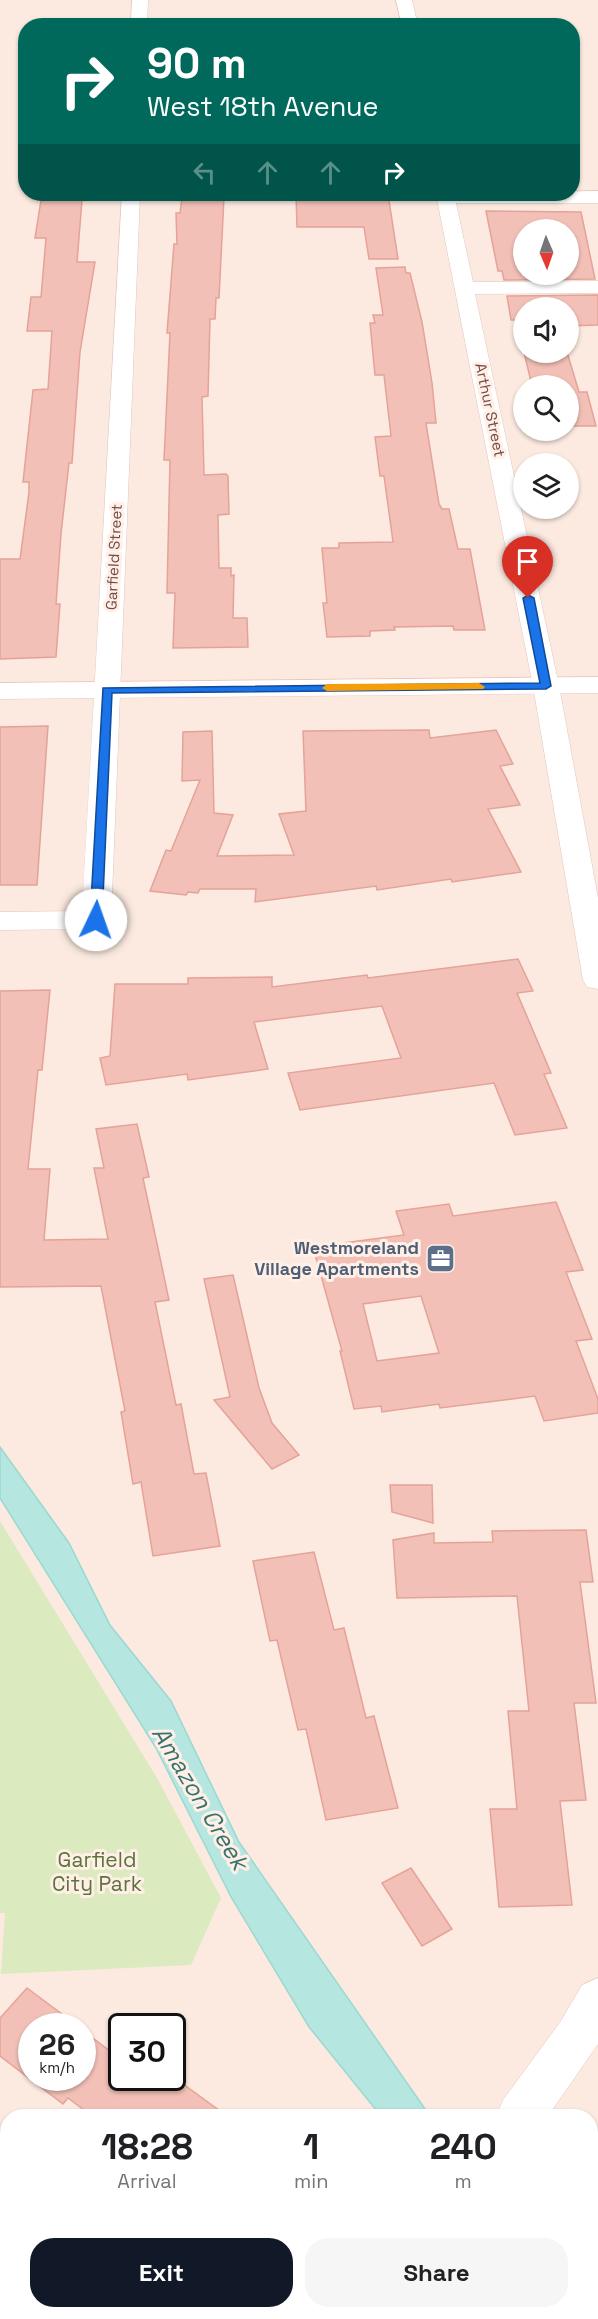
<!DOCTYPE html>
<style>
body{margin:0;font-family:"Space Grotesk",sans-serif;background:#f6f6f6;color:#202124;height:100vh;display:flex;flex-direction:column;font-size:22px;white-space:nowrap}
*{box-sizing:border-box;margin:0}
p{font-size:20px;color:#757577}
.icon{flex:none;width:33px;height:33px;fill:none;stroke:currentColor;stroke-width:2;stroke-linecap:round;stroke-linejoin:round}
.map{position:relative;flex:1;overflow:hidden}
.side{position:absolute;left:0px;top:2109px;width:598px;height:210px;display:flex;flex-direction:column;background:#fff;border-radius:24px 24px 0 0;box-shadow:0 2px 4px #0004}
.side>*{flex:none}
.hud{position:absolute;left:18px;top:18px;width:562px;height:183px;border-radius:24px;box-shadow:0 2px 4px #0004;background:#00695c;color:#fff;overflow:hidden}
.needle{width:39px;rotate:178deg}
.fabs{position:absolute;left:513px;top:219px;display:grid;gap:12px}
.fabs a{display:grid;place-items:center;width:66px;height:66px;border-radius:50%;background:#fff;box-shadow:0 2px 4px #0004;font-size:30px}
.speed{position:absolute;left:18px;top:2013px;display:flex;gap:12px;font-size:30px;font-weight:700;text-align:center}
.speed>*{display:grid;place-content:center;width:78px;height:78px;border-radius:50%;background:#fff;box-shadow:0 2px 4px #0004;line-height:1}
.speed small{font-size:15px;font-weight:400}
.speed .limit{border:3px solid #111;border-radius:9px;background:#fff;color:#111}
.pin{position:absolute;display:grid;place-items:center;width:51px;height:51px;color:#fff;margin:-62px -26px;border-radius:50% 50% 50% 0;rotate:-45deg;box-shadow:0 0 6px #0007}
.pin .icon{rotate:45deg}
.me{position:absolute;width:66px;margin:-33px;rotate:3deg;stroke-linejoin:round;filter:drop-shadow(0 0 4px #0008)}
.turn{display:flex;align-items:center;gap:21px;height:126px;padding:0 30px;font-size:27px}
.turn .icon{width:78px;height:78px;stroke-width:2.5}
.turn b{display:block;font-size:42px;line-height:51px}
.lanes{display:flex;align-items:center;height:57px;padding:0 30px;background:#0003;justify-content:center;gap:30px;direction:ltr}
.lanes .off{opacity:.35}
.eta{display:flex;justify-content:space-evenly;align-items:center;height:102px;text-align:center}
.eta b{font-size:36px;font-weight:600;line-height:42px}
.primary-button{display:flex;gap:12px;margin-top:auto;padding:12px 30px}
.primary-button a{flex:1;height:69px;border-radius:24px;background:#111827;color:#fff;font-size:24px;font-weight:600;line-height:69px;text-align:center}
.primary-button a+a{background:#f6f6f6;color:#202124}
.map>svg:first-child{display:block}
</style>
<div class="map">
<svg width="598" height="2319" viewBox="0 0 598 2319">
<rect width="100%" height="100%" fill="#fceae0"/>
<polygon fill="#dbeabf" points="0,1521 157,1778 221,1898 191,1965 1,1974 5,1913 0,1913"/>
<g fill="#b5e6e0" stroke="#9bd8d2" stroke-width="1.5">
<polygon points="0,1447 69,1543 110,1625 171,1701 239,1842 430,2116 381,2116 309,2027 231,1897 156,1748 0,1498"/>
<polygon points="514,2312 566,2312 572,2319 519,2319"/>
</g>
<g fill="#f2c0b7" stroke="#e5a298" stroke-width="1.5" fill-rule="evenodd">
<polygon points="296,194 388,194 398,259 369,259 364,227 297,227"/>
<polygon points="224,197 219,298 216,298 215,319 210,319 208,396 202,397 204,475 226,474 228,476 229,514 218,515 219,568 231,568 231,576 234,575 233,618 247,618 248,647 173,648 175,593 167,593 170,460 164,460 170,333 167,333 174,244 177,244 176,213 180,213 182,198"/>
<polygon points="41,200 82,200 77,262 95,262 80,352 72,463 69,463 61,534 56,604 60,604 56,657 0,659 0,559 20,559 29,492 29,482 23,482 33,390 48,389 52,331 27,331 31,297 41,297 46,238 35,238"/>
<path d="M486 211 581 212 595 279 504 280 502 271H498ZM524 230H568V274H524Z"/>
<polygon points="405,267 406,273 410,273 422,322 432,383 436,423 426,423 439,504 442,509 449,509 458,549 470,549 485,630 454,630 453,626 394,627 395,630 370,631 370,636 327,637 323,603 327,603 322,548 339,548 339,543 393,542 384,476 380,476 375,437 391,436 384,375 375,375 370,323 375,323 373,315 383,315 376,268"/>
<polygon points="598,295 598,325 568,326 568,308 524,308 524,352 515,320 511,320 507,296"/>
<polygon points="524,352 567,352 579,392 587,392 596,426 568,426 568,386 532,386"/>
<polygon points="48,726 37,885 0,885 0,727"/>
<polygon points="429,730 430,738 496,730 513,764 500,766 520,805 488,809 521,872 452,882 451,879 377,890 376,886 255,902 256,889 200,889 198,893 188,892 186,895 150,891 166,850 171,851 200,780 182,781 183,732 212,731 214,813 233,815 217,856 294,855 279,814 306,811 303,731"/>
<polygon points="518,959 533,991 517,993 551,1073 544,1074 567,1128 515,1135 494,1083 300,1110 288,1073 401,1058 382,1006 254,1022 268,1069 188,1080 187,1074 106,1085 100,1058 110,1056 115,984 188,984 188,978 272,977 272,987 367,975 368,978"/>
<polygon points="50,990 42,1070 38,1070 28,1169 50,1169 44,1240 108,1239 94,1168 104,1168 96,1129 137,1124 149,1177 143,1178 169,1300 155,1302 176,1405 181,1404 194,1474 206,1473 220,1546 153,1556 141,1482 133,1484 121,1412 125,1411 101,1286 0,1287 0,991"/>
<path d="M556 1202 583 1270 566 1272 592 1339 576 1341 598 1399V1413L544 1421 535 1396 440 1408 439 1404 382 1412 381 1406 354 1409 340 1351H342L313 1247 404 1235 396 1211 449 1204 453 1216ZM421 1296 439 1353 377 1361 363 1304Z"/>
<polygon points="233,1275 259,1388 272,1423 299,1455 272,1469 214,1400 230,1397 204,1279"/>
<polygon points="390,1485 432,1485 433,1523 392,1512"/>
<polygon points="586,1530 593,1582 580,1582 596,1703 574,1703 586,1800 560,1801 572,1905 499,1907 490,1809 517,1809 508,1711 529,1711 517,1596 397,1598 393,1540 434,1533 434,1543 493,1542 492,1531"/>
<polygon points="314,1552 334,1630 344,1628 366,1718 374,1716 398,1808 326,1820 306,1729 298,1730 277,1640 270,1641 253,1561"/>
<polygon points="411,1868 452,1929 422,1946 382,1883"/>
<polygon points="27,1988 78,2026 32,2026 32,2078 82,2078 82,2030 114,2054 122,2045 122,2078 172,2076 227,2116 92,2116 68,2098 63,2104 0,2056 0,2018"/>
</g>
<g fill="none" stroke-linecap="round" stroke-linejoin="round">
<defs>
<g id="minor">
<polygon points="132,0 148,0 147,26 131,26"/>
<polygon points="396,0 412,0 418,26 402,26"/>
<polygon points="598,191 598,203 456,203 473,282 598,281 598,293 475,294 559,686 555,691 546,694 537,691 533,686 436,194"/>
<polygon points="122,194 140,194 111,920 106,926 96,929 0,930 0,912 82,911"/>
</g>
<g id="tertiary">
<polygon points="546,678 555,681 559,686 598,898 598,989 587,987 583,980 533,686 537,681"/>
<polygon points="598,1978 598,2044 548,2116 496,2116 503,2100 561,2021 582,1985"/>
<polygon points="355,2312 407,2312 404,2319 352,2319"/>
</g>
<polygon id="secondary" points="598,677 598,693 0,699 0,683"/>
</defs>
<use href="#minor" stroke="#e2c6bf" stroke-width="1"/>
<use href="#tertiary" stroke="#e2c6bf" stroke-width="1"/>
<use href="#secondary" stroke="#e8c5bc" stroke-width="1"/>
<use href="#minor" fill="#fff" fill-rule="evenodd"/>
<use href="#tertiary" fill="#fff" fill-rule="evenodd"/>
<use href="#secondary" fill="#fff" fill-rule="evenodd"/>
</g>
<polygon fill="#1a73e8" stroke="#114b97" stroke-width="1.5" points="528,595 534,598 551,686 546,689 112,693 102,920 100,922 92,922 90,920 103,688 540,683 523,598"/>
<polygon fill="#f59e0b" points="479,683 485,687 483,689 327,691 322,688 327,684"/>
<defs>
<symbol id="office-square" viewBox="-11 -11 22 22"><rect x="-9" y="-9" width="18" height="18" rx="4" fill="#5c6f8a" stroke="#ffefe7"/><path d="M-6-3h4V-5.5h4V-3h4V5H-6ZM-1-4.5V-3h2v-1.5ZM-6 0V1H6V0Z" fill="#fff"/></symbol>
</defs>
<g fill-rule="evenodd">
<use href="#office-square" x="424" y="1242" width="33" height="33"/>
</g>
<g text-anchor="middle" stroke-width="6" stroke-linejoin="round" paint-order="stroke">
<g font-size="15" fill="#734c47" stroke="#ffefe7">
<text transform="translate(490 410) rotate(78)" y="5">Arthur Street</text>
<text transform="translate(114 557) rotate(-87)" y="5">Garfield Street</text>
</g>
<g font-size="18" font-weight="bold" fill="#4e5e75" stroke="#ffefe7" text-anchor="end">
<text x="419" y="1254">Westmoreland<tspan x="419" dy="21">Village Apartments</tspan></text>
</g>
<g font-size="21" fill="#5b743c" stroke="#ffefe7">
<text x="97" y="1867">Garfield<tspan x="97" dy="24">City Park</tspan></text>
</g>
<g font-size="24" font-style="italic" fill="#38726d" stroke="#ffefe7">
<text transform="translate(200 1798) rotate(59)" y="8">Amazon Creek</text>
</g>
</g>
</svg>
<div class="fabs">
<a><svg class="needle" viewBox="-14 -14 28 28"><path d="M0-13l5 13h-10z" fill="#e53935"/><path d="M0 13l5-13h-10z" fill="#757577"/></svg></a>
<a><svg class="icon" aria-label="sound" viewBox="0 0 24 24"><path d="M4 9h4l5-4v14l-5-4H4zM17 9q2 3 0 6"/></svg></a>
<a><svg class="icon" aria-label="search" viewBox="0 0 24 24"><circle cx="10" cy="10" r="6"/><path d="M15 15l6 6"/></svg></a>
<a><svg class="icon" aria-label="layers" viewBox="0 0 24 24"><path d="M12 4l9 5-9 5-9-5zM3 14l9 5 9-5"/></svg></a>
</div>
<div class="speed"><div>26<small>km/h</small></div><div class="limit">30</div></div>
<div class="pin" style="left:528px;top:598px;background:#d93025"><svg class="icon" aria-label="arrive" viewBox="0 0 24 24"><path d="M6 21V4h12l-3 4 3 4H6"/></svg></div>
<svg class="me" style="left:96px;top:920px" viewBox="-20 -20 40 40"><circle r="19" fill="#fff"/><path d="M0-13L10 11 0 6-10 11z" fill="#1a73e8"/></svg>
<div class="hud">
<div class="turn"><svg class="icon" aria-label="right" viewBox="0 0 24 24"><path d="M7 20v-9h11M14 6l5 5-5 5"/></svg><div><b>90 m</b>West 18th Avenue</div></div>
<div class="lanes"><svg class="icon off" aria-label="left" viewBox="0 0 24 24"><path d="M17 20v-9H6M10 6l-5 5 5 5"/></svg><svg class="icon off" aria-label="ahead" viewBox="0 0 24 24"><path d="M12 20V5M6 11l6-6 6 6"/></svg><svg class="icon off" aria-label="ahead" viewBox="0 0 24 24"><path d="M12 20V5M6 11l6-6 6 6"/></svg><svg class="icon" aria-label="right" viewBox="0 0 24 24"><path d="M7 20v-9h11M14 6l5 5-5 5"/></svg></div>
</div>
<section class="side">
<div class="eta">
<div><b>18:28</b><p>Arrival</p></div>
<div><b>1</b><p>min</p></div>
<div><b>240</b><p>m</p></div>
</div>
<div class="primary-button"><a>Exit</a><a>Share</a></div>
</section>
</div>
